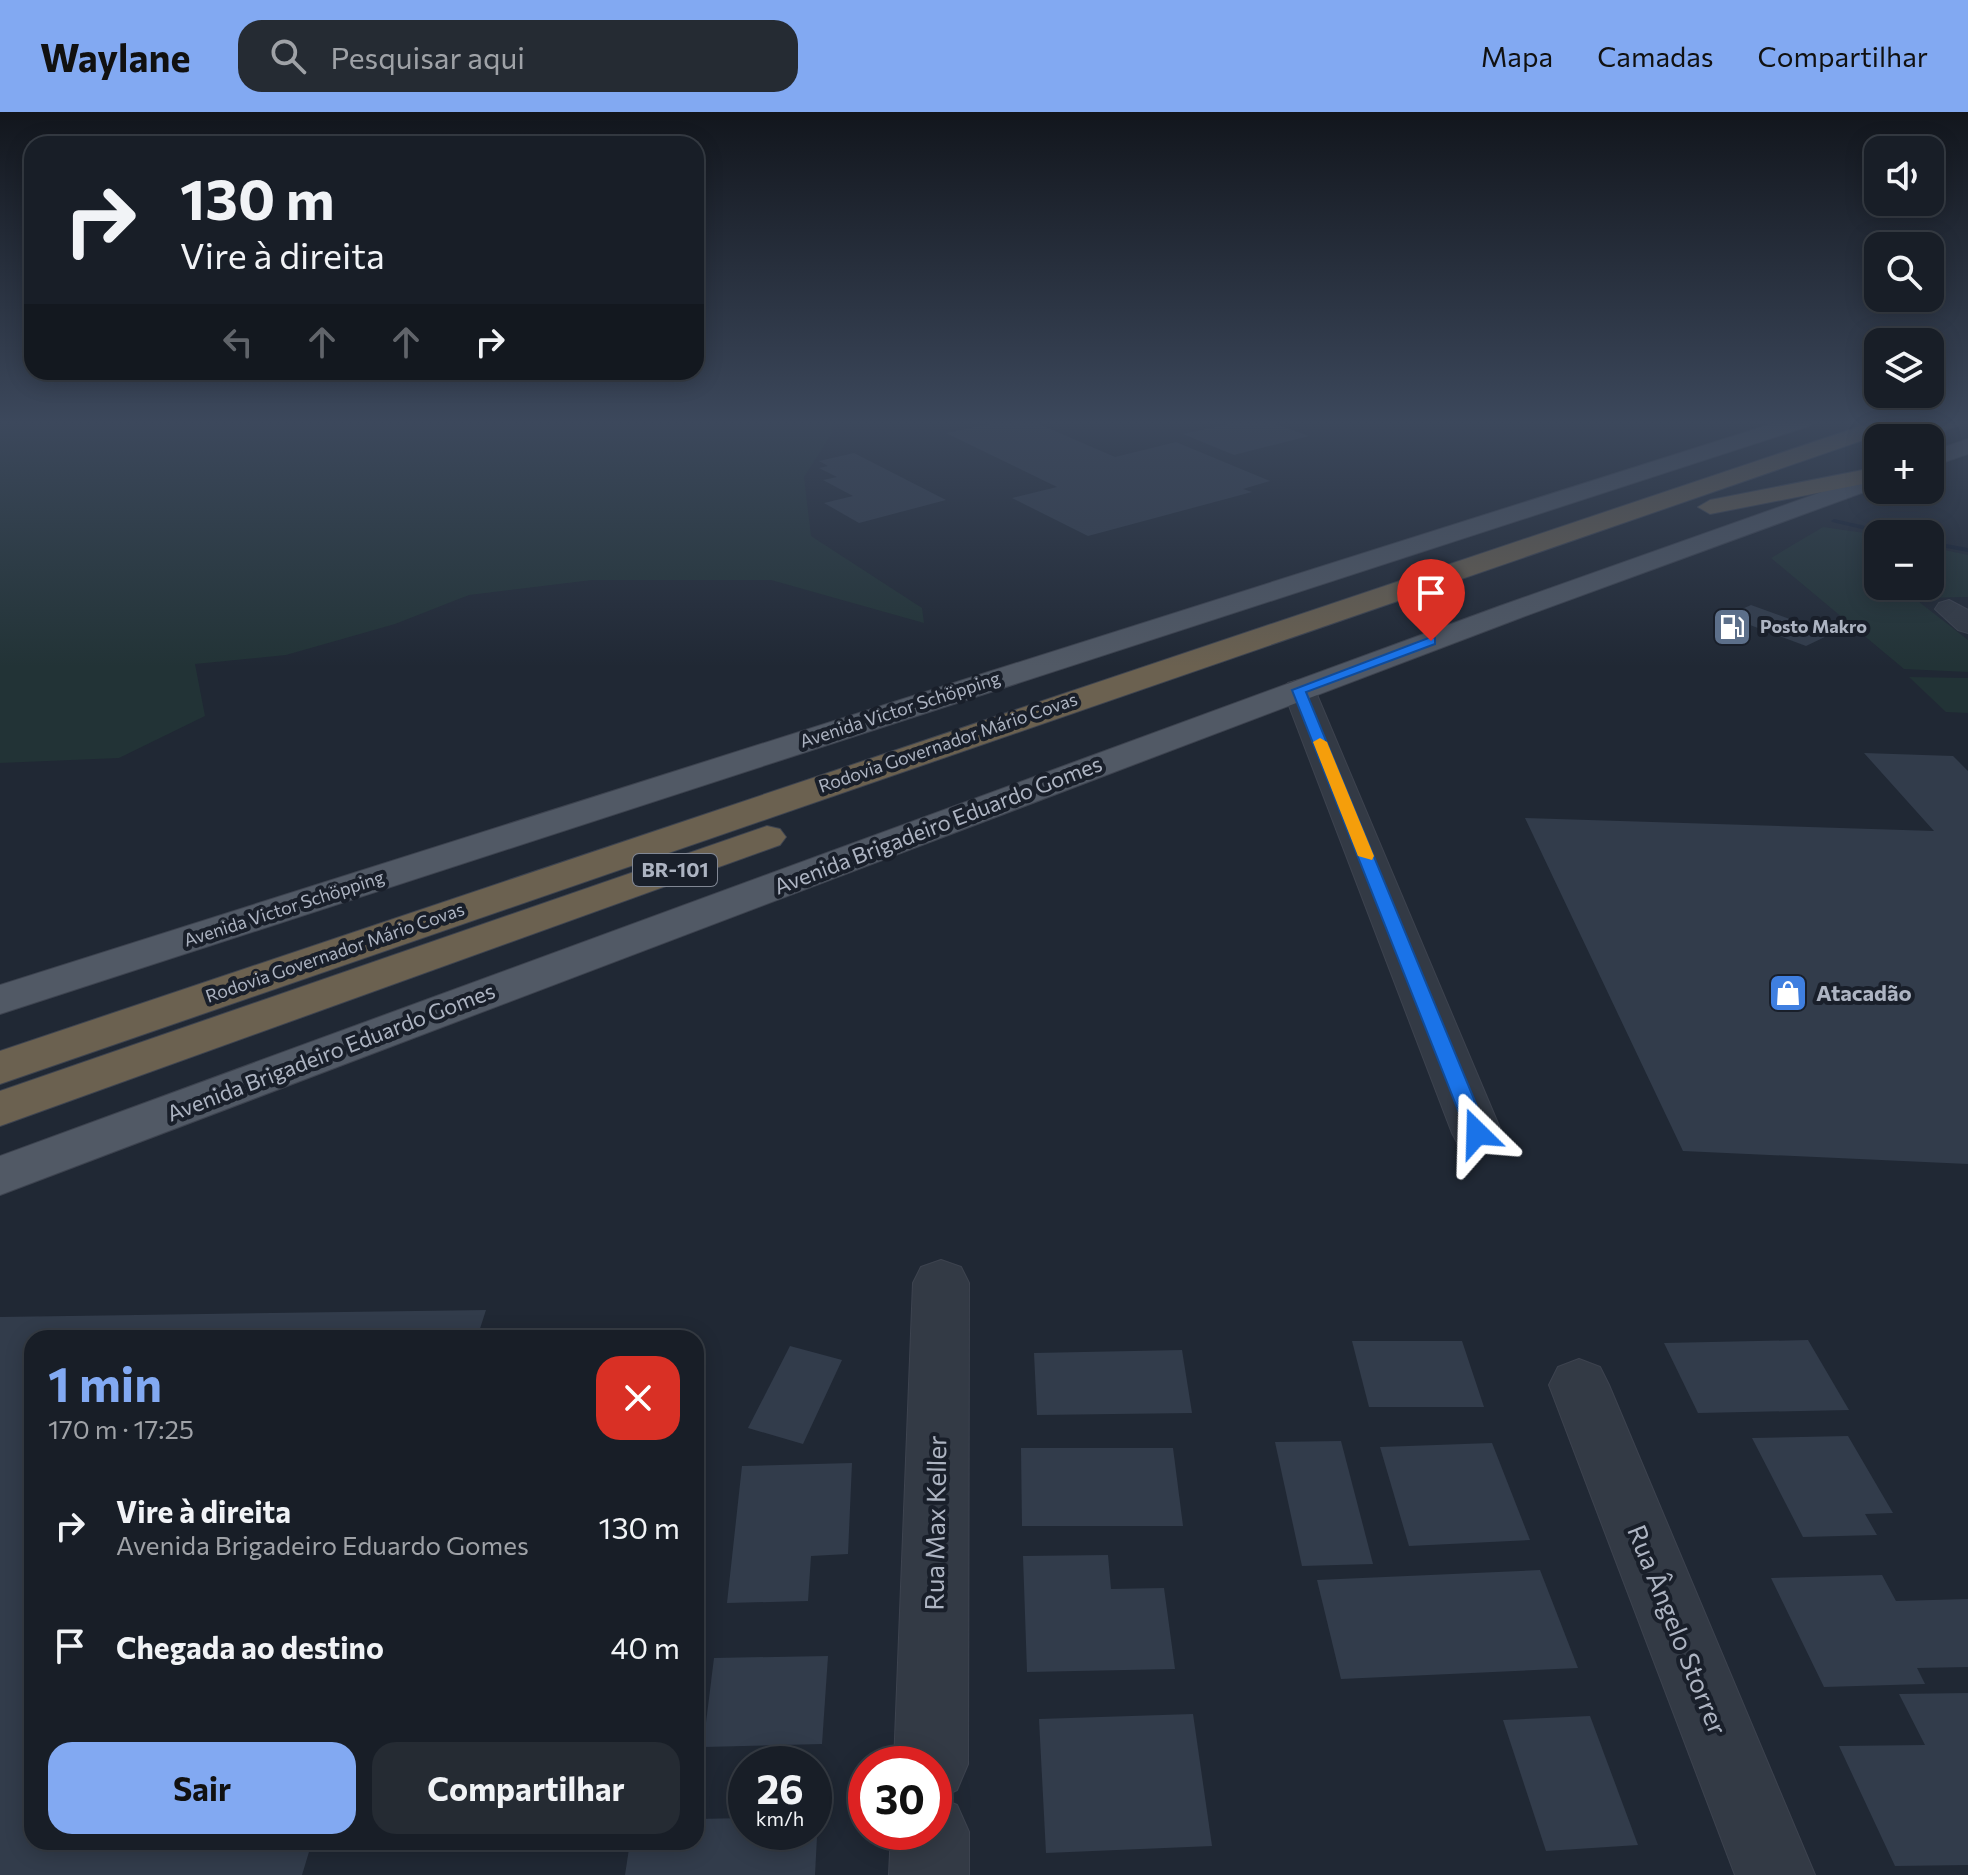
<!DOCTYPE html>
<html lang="pt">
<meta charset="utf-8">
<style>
body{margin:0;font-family:Commissioner,sans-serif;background:#252b33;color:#f1f3f6;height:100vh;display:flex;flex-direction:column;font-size:30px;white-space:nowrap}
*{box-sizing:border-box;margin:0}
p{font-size:26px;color:#9fa2a7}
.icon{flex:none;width:44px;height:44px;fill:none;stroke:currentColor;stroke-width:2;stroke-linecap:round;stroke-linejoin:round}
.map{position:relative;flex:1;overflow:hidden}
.sheet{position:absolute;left:24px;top:1218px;width:680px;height:520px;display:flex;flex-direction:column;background:#181e27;border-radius:24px;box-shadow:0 4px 20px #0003,0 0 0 2px #363c44}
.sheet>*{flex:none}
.top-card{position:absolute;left:24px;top:24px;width:680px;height:244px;border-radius:24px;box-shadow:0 4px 20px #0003,0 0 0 2px #363c44;background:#181e27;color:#f1f3f6;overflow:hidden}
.controls{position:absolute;left:1864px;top:24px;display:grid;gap:16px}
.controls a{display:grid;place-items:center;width:80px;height:80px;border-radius:16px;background:#181e27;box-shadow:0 4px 20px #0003,0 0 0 2px #363c44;font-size:40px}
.speed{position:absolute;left:728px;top:1634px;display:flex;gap:16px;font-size:40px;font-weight:700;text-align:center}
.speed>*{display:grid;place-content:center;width:104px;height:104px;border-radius:50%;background:#181e27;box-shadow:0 4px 20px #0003,0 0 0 2px #363c44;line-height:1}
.speed small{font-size:20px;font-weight:400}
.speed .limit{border:12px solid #d22;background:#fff;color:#111}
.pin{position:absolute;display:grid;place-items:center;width:68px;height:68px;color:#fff;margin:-82px -34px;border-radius:50% 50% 50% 0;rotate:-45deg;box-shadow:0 0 8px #0007}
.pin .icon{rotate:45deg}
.me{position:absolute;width:88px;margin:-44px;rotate:338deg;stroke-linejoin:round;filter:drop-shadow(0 0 6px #0008)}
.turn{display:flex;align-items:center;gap:28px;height:168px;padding:0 24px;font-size:36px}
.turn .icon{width:104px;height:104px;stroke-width:2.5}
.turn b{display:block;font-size:56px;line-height:68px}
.lanes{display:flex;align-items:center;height:76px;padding:0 24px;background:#0003;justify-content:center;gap:40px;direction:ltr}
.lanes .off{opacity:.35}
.round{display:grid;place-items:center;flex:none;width:84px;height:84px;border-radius:24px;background:#252b33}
.headline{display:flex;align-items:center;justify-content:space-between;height:136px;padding:0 24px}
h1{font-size:48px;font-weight:700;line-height:60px;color:#82a9f2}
.cta{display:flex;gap:16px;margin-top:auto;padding:16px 24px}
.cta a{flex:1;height:92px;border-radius:24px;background:#82a9f2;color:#111;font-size:32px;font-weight:700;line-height:92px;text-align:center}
.cta a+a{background:#252b33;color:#f1f3f6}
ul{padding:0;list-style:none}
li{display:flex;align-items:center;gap:24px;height:120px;padding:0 24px}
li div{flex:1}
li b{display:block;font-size:30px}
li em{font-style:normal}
header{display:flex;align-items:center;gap:48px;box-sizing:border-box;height:112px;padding:0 40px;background:#82a9f2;color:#111}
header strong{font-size:38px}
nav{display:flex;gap:44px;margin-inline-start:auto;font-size:28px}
.search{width:560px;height:72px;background:#252b33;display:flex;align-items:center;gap:20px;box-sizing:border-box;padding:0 28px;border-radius:24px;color:#9fa2a7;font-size:30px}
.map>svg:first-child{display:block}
</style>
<header>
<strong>Waylane</strong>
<div class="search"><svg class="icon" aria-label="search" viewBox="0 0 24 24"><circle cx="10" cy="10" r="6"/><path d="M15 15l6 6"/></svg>Pesquisar aqui</div>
<nav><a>Mapa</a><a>Camadas</a><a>Compartilhar</a></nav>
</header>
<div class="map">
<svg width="1968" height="1763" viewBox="0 0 1968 1763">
<rect width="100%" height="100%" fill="#202834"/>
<g fill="#223336">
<polygon points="0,309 831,309 832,321 804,365 811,424 922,496 924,511 771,468 592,468 469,483 395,512 286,543 195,552 205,604 119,646 0,651"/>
<polygon points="1823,415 1878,423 1878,474 1930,474 1930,435 1968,443 1968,485 1914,486 1968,528 1968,560 1904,557 1771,446"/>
<polygon points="1909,565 1968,566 1968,601 1946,600"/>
</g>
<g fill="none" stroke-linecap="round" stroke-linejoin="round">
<g fill="#141f31" fill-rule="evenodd">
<polygon points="1834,407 1893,420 1897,422 1883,422 1832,410 1831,409"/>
<polygon points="1930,429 1968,436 1968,440 1930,433"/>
</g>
</g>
<g fill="#323c4b">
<polygon points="1004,309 1032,309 1115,345 1176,330 1270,369 1243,377 1252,380 1088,424 1012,386 1057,375 946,321"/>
<polygon points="1242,309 1267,309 1309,324 1234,343 1183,322"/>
<polygon points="854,341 946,388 859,411 824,391 853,384 823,368 837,365 819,356 828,354 819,349"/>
<polygon points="1751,493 1831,522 1806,534 1726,504"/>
<polygon points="1864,641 1953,644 1968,659 1968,1052 1683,1039 1525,706 1934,719"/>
<polygon points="486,1198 477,1226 32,1226 32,1730 312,1730 302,1763 0,1763 0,1205"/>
<polygon points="1808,1228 1849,1298 1698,1301 1664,1231"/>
<polygon points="1352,1229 1462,1229 1484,1295 1369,1295"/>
<polygon points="790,1234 842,1248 803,1332 748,1316"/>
<polygon points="1182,1238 1192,1301 1037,1303 1034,1241"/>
<polygon points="1848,1324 1893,1401 1865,1402 1877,1423 1803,1425 1752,1326"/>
<polygon points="1341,1329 1373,1452 1302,1454 1275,1330"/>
<polygon points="1492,1331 1530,1428 1409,1434 1380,1335"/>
<polygon points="1021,1336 1173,1336 1183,1414 1022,1414"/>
<polygon points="852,1351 848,1442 811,1444 808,1489 727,1491 742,1354"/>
<polygon points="1108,1443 1111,1477 1164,1476 1175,1557 1027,1560 1023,1444"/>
<polygon points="1540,1458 1578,1556 1341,1567 1317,1468"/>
<polygon points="1882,1463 1896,1489 1968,1487 1968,1555 1917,1556 1925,1572 1824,1575 1771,1466"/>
<polygon points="828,1544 822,1632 703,1635 714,1546"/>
<polygon points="1968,1581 1968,1753 1895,1754 1839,1634 1925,1633 1899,1582"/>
<polygon points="1193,1602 1212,1734 1046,1741 1039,1607"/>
<polygon points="1590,1604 1638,1733 1546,1739 1503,1608"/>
<polygon points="814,1705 818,1705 815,1763 625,1763 630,1730 696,1730 696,1707 746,1706 746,1720 814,1720"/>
</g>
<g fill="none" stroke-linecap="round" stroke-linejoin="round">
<defs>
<g id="street">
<polygon points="1949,488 1968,498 1968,521 1958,518 1935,497 1939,491"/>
<polygon points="1299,568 1310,571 1315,578 1502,1021 1495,1034 1477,1039 1459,1034 1452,1021 1283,578 1288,571"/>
<polygon points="941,1148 961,1155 969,1171 968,1652 957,1678 940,1686 957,1693 969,1720 969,1763 889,1763 891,1720 934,1720 934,1652 894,1652 913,1171 921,1155"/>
<polygon points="1579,1247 1600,1255 1609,1273 1815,1763 1735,1763 1549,1273 1558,1255"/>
</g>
<g id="primary">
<polygon points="1781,309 1812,309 1809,314 0,902 0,873"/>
<polygon points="1968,327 1968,342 1930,355 1930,340"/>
<polygon points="1878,360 1878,375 1520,506 0,1083 0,1044 1500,494"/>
</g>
<g id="highway">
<polygon points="1876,309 1907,309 1904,314 0,972 0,939"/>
<polygon points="1929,309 1960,309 1957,314 1920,326 1888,326 1891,321"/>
<polygon points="1878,355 1878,369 1710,402 1698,395 1710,388"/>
<polygon points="767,714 780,717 786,725 780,733 0,1014 0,979"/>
</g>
</defs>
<use href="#street" stroke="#3d434f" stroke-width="2"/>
<use href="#primary" stroke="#3d434f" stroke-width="2"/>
<use href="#highway" stroke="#3e4450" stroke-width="2"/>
<use href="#street" fill="#333a45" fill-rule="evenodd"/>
<use href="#primary" fill="#515965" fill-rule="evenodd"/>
<use href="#highway" fill="#6b6150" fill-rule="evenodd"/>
</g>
<linearGradient id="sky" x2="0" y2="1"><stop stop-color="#12161d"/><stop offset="0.56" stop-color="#3c485c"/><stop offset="1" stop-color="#3c485c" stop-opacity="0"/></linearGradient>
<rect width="1968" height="555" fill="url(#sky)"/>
<polygon fill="#1a73e8" stroke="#114b97" stroke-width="2" points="1431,525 1435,526 1435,532 1306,580 1488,1021 1477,1029 1467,1021 1292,578"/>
<polygon fill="#f59e0b" points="1320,626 1327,630 1374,744 1372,748 1358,744 1313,630"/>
<defs>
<symbol id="fuel-square" viewBox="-11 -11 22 22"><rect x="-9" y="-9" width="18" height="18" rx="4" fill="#5c6f8a" stroke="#191f2a"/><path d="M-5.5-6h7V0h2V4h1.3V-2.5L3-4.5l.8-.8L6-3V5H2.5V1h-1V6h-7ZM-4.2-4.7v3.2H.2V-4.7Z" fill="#fff"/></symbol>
<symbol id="shop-square" viewBox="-11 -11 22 22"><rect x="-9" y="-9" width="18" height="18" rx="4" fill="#3f7fe0" stroke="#191f2a"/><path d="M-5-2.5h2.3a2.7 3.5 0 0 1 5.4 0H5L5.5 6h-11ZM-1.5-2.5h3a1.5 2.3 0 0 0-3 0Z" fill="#fff"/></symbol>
</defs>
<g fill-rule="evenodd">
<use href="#fuel-square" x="1710" y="493" width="44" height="44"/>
<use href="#shop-square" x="1766" y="859" width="44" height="44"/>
</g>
<g text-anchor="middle" stroke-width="8" stroke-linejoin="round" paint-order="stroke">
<g font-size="18" font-weight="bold" fill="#adb4c2" stroke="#191f2a" text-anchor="start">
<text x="1760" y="521">Posto Makro</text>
</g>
<g font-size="18" fill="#adb4c2" stroke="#191f2a">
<text transform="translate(900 598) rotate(-18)" y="6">Avenida Victor Schöpping</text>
<text transform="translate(948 631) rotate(-19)" y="6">Rodovia Governador Mário Covas</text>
<text transform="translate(284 797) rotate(-18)" y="6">Avenida Victor Schöpping</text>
<text transform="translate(335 841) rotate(-19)" y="6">Rodovia Governador Mário Covas</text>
</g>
<rect fill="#191f2a" stroke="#818794" stroke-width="2" x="633" y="742" width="84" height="32" rx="6"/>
<g font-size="20" font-weight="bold" fill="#adb4c2">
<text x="675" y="765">BR-101</text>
</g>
<g font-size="22" fill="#adb4c2" stroke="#191f2a">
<text transform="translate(938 713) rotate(-21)" y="8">Avenida Brigadeiro Eduardo Gomes</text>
<text transform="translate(331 940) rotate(-21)" y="8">Avenida Brigadeiro Eduardo Gomes</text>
</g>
<g font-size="22" font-weight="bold" fill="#adb4c2" stroke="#191f2a" text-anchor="start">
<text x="1816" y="889">Atacadão</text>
</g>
<g font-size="26" fill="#adb4c2" stroke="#191f2a">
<text transform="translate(936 1411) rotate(-89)" y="9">Rua Max Keller</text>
<text transform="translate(1677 1518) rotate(68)" y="9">Rua Ângelo Storrer</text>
</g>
</g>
</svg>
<div class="controls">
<a><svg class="icon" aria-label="sound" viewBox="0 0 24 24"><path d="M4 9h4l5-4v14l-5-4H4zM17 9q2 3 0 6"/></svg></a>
<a><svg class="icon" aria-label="search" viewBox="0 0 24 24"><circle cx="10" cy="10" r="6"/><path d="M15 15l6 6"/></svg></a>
<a><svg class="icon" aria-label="layers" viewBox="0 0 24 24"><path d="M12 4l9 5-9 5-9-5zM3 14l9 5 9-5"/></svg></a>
<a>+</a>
<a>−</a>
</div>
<div class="speed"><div>26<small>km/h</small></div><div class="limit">30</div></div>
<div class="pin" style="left:1431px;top:529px;background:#d93025"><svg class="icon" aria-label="arrive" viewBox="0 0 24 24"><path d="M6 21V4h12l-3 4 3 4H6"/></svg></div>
<svg class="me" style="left:1477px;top:1021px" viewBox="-20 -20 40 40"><path d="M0-17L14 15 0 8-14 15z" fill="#1a73e8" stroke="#fff" stroke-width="4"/></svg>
<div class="top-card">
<div class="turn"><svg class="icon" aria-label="right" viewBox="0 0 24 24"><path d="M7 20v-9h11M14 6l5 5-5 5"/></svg><div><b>130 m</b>Vire à direita</div></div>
<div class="lanes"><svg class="icon off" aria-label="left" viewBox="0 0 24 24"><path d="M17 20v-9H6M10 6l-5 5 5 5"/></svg><svg class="icon off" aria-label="ahead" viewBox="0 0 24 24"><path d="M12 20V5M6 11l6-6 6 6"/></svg><svg class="icon off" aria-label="ahead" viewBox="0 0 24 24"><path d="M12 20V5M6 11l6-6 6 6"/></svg><svg class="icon" aria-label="right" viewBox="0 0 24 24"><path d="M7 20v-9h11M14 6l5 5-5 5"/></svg></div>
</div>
<section class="sheet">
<div class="headline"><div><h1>1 min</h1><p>170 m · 17:25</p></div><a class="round" style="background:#d93025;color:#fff"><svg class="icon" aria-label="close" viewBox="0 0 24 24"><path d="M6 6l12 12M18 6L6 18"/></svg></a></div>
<ul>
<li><svg class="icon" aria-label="right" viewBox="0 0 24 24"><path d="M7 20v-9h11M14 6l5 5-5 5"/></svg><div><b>Vire à direita</b><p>Avenida Brigadeiro Eduardo Gomes</p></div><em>130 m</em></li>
<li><svg class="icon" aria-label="arrive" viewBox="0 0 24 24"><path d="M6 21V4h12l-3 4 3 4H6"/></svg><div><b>Chegada ao destino</b></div><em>40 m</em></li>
</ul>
<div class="cta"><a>Sair</a><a>Compartilhar</a></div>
</section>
</div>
